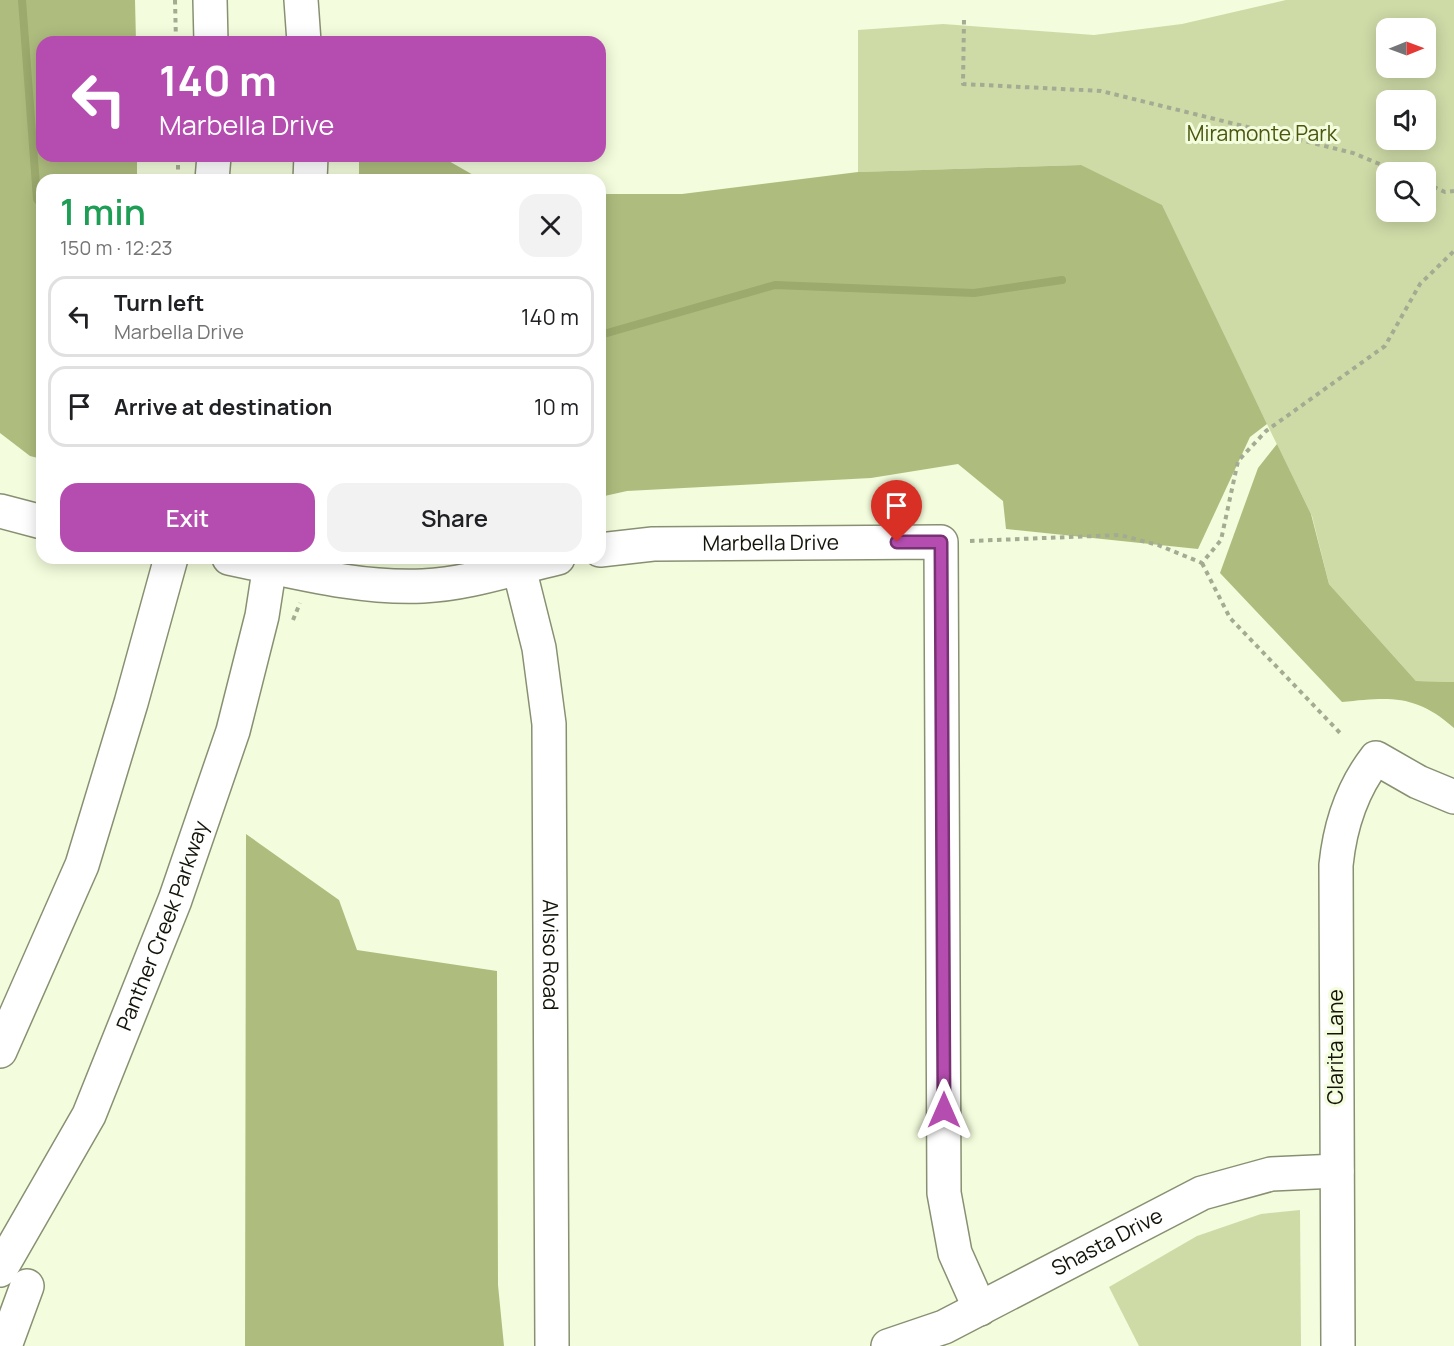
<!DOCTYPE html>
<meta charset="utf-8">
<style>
body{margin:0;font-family:Manrope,sans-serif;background:#f2f2f2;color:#202124;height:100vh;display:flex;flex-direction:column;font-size:22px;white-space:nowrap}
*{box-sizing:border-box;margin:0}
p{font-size:20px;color:#757577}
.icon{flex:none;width:33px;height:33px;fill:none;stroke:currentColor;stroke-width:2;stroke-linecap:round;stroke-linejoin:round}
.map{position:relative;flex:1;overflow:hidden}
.drawer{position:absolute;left:36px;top:174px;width:570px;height:390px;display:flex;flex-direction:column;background:#fff;border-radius:18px;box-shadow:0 3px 15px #0003}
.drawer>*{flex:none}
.top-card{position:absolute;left:36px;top:36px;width:570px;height:126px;border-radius:18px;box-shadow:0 3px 15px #0003;background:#b54db0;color:#fff;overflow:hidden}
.needle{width:39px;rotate:89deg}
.controls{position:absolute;left:1376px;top:18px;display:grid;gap:12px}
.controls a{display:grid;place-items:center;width:60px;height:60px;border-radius:12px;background:#fff;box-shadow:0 3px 15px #0003;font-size:30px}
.pin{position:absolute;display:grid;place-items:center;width:51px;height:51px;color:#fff;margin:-62px -26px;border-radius:50% 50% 50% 0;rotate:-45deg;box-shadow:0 0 6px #0007}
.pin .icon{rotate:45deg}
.me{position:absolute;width:66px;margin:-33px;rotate:0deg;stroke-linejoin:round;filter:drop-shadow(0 0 4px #0008)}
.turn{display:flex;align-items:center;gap:21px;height:126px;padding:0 24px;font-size:27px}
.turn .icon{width:78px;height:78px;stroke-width:2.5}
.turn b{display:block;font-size:42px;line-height:51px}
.round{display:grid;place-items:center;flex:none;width:63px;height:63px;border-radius:18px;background:#f2f2f2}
.summary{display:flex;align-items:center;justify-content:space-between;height:102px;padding:0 24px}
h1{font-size:36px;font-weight:600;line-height:45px;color:#1e9e55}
.button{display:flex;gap:12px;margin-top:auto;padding:12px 24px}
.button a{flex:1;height:69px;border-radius:18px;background:#b54db0;color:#fff;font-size:24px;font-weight:600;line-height:69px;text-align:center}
.button a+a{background:#f2f2f2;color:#202124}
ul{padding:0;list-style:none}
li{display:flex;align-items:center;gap:18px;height:81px;margin:0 12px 9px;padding:0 12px;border:3px solid #e0e0e0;border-radius:18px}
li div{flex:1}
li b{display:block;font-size:22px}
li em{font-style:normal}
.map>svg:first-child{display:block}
</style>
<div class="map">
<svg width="1454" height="1346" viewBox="0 0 1454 1346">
<rect width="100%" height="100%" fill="#f3fcdc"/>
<g fill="#cedba7" fill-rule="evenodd">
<path d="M1286 0H1454V682L1416 681 1329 584 1312 516 1244 377 1081 165 858 172V30L943 24 1094 35 1182 24ZM1386 28H1425V68H1386ZM1386 100H1425V140H1386ZM1386 172H1425V212H1386Z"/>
<polygon points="1300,1210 1301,1346 1139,1346 1109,1287 1197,1236 1261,1214"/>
</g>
<g fill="#aebd7e">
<polygon points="0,0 135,0 136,42 42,42 42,156 137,156 137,180 42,180 42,459 30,456 0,433"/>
<polygon points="359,156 440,156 482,180 359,180"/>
<polygon points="1081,165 1162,205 1267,424 1250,437 1198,549 1006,529 1003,501 958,464 871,478 627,491 600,497 600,194 682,194 858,172"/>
<path d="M1277 444 1311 514 1329 584 1416 681 1454 682V728C1416 694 1390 697 1342 702L1220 573 1258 468Z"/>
<polygon points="246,834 339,900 357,950 497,971 498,1285 504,1346 245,1346"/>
</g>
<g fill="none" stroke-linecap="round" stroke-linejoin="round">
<g stroke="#9caa6d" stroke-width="8">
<polyline points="22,0 37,199 42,206"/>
<polyline points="600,335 775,285 974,293 1062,280"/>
</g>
<defs>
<g id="minor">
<polyline points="0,511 42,522"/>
<path id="s1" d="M600 550 653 544 941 542 944 1193 955 1253 980 1309"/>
<path d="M229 558C293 571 358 589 423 586 469 584 514 568 558 558"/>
<path id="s2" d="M519 568 539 648 549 724 552 1346"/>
<polyline points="5,1346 27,1286"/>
<path id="s3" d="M888 1346 944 1327 1202 1193 1271 1174 1337 1171"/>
<path d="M1338 1346 1336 865C1340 826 1352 789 1376 758L1418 782 1454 797"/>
</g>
<g id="secondary">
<polyline points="210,0 211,42"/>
<polyline points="301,0 304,42"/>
<polyline points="212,180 214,156"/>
<polyline points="310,180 311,156"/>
<polyline points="0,1051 82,865 131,703 171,558"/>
<path id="s4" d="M0 1270 89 1115 175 900 233 731 262 616 271 558"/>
</g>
</defs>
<use href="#minor" stroke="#889073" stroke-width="36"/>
<use href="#secondary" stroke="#889073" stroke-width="36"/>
<g stroke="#a5ab92" stroke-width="4" stroke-dasharray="4.5 4.5" stroke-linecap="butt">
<polyline points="175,0 176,42"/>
<polyline points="964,20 963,84 1101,91 1353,153 1399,172"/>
<polyline points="178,156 178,180"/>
<polyline points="1425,183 1445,192 1454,191"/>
<polyline points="970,541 1120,535 1158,545 1202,563 1221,540 1238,461 1266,431 1385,346 1420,284 1454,251"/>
<polyline points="127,558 138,561 138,564"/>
<polyline points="1202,563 1230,618 1340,733"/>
<polyline points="293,620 300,603"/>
</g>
<use href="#minor" stroke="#fff" stroke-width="33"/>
<use href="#secondary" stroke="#fff" stroke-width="33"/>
</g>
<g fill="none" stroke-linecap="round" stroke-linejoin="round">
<defs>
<polyline id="route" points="897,542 941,542 944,1110"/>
</defs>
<use href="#route" stroke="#763272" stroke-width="15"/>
<use href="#route" stroke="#b54db0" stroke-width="10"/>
</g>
<g text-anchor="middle" stroke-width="6" stroke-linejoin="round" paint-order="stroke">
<g font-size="21" fill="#4b5711" stroke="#f3fcdc">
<text x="1262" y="141">Miramonte Park</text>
</g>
<g font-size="21" fill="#121409" stroke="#f3fcdc">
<text dy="7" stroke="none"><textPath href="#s1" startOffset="171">Marbella Drive</textPath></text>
<text dy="7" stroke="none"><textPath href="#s4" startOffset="382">Panther Creek Parkway</textPath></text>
<text dy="7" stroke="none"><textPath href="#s2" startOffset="390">Alviso Road</textPath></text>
<text transform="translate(1336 1047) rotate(-90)" y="7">Clarita Lane</text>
<text dy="7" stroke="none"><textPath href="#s3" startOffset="243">Shasta Drive</textPath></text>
</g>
</g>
</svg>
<div class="controls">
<a><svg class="needle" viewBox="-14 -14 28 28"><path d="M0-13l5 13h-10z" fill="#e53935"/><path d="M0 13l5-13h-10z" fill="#757577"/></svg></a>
<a><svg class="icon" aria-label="sound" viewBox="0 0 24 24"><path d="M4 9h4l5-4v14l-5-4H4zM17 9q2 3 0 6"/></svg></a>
<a><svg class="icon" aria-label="search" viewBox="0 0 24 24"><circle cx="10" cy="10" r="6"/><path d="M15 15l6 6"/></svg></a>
</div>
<div class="pin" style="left:897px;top:542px;background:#d93025"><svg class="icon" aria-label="arrive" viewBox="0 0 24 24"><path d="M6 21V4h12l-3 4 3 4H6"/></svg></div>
<svg class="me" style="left:944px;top:1110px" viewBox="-20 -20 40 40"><path d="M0-17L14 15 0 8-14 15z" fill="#b54db0" stroke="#fff" stroke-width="4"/></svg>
<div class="top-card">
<div class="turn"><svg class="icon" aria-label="left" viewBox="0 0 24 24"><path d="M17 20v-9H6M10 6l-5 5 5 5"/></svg><div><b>140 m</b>Marbella Drive</div></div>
</div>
<section class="drawer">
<div class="summary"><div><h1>1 min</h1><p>150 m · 12:23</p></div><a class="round"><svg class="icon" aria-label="close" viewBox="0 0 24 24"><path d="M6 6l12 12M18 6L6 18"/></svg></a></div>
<ul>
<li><svg class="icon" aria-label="left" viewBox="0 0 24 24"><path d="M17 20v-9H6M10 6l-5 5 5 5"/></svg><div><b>Turn left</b><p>Marbella Drive</p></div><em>140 m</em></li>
<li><svg class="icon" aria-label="arrive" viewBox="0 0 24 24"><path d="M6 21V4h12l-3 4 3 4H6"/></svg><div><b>Arrive at destination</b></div><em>10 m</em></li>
</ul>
<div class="button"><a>Exit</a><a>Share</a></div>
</section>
</div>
